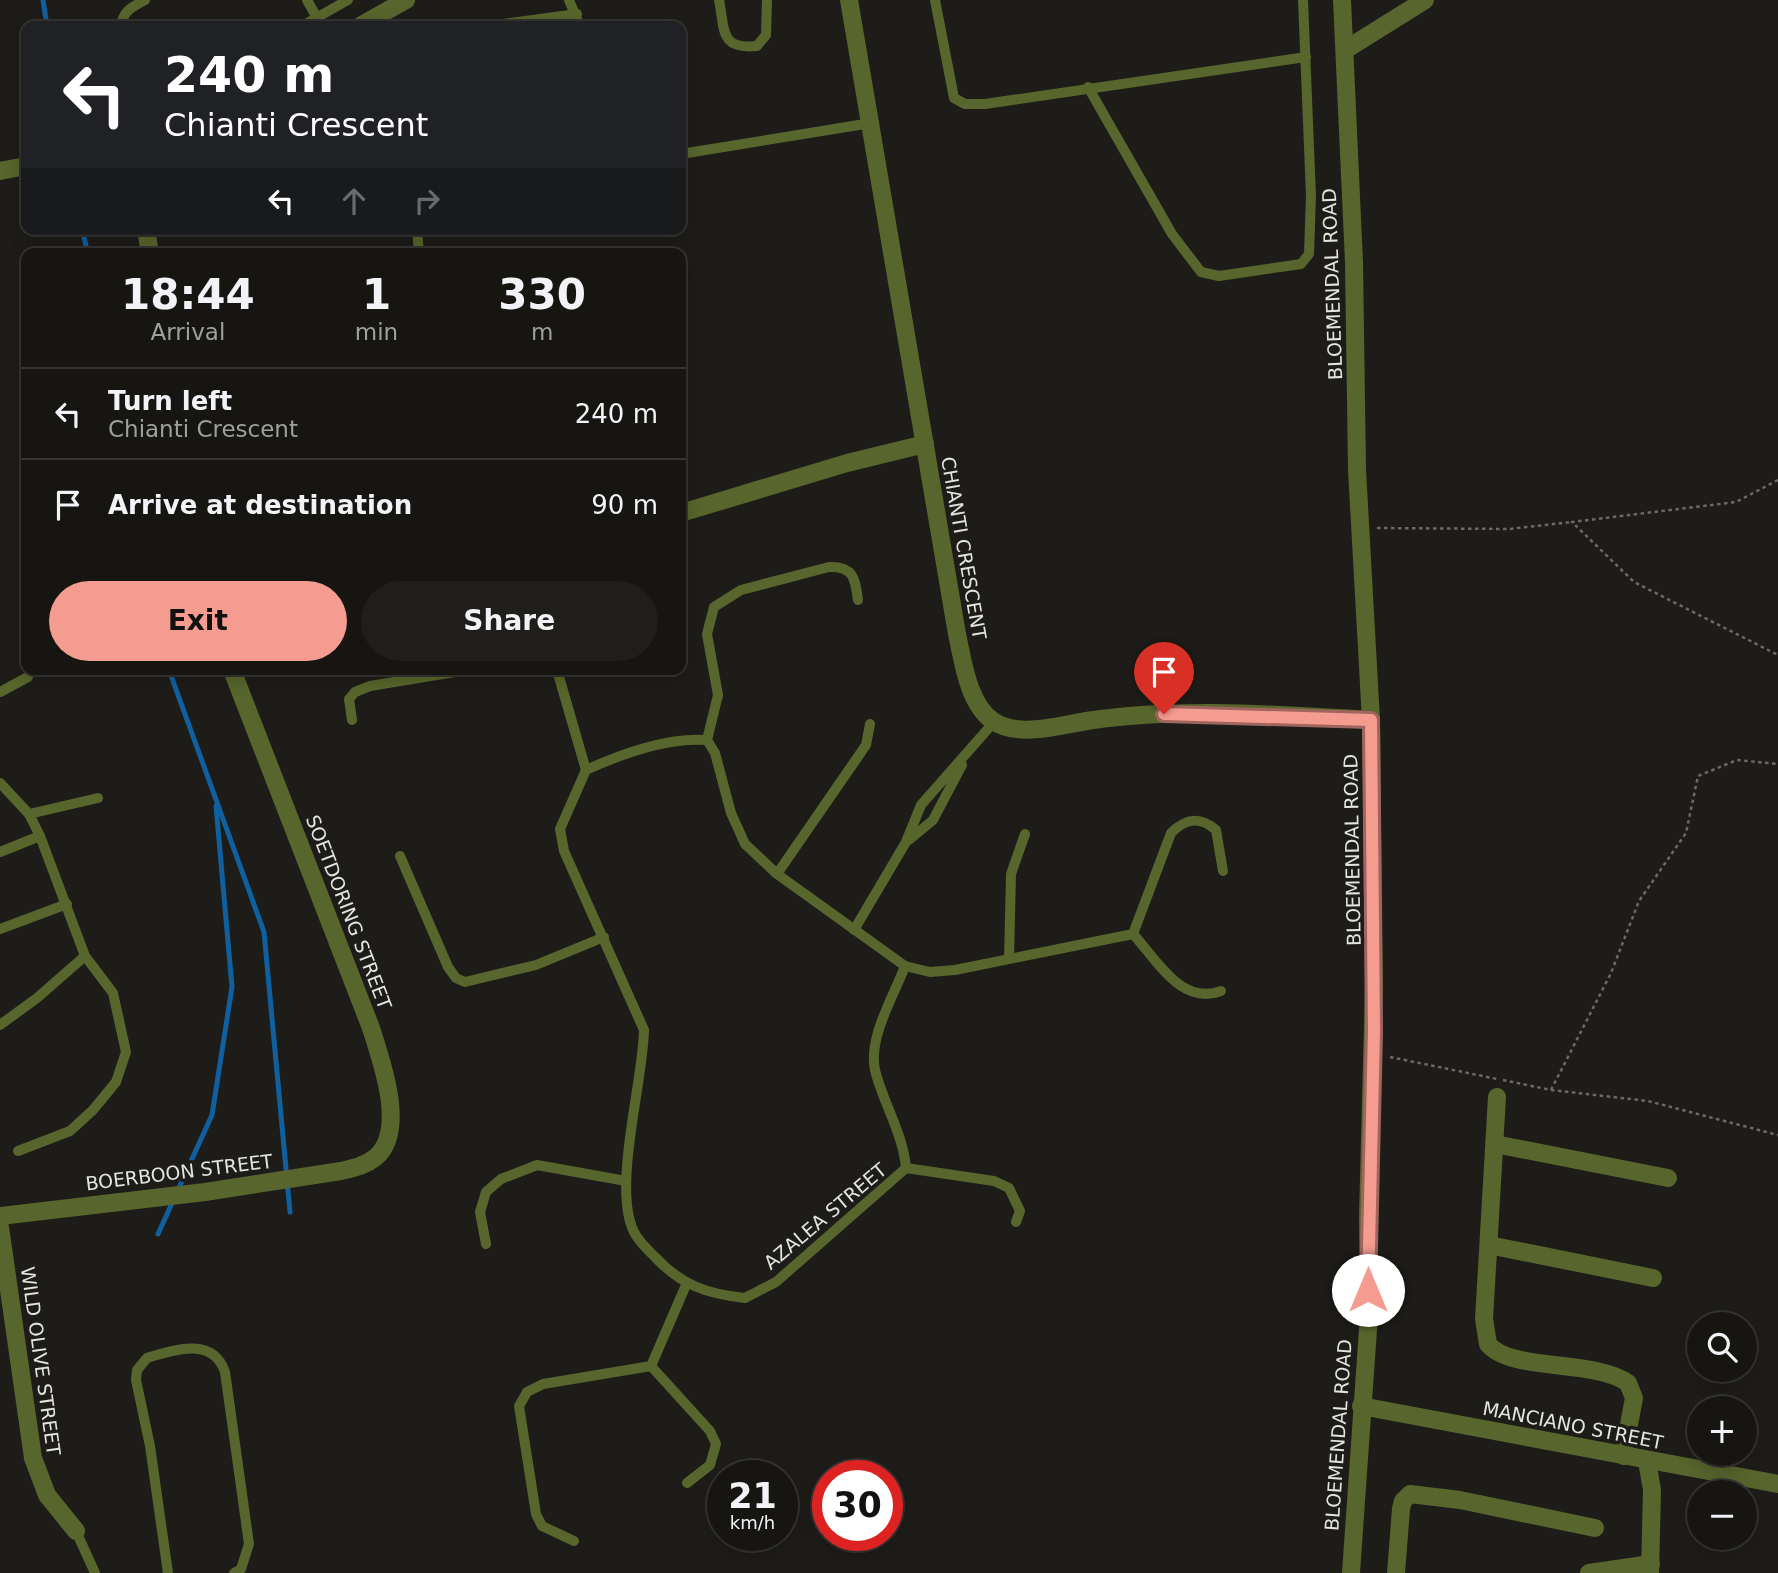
<!DOCTYPE html>
<meta charset="utf-8">
<style>
body{margin:0;font-family:"DejaVu Sans",sans-serif;background:#1f1e1b;color:#f1f3f6;height:100vh;display:flex;flex-direction:column;font-size:26px;white-space:nowrap}
*{box-sizing:border-box;margin:0}
p{font-size:23px;color:#9e9f9f}
.icon{flex:none;width:38px;height:38px;fill:none;stroke:currentColor;stroke-width:2;stroke-linecap:round;stroke-linejoin:round}
.map{position:relative;flex:1;overflow:hidden}
.panel{position:absolute;left:21px;top:248px;width:665px;height:427px;display:flex;flex-direction:column;background:#161512;border-radius:14px;box-shadow:0 4px 18px #0003,0 0 0 2px #353432}
.panel>*{flex:none}
.top-card{position:absolute;left:21px;top:21px;width:665px;height:214px;border-radius:14px;box-shadow:0 4px 18px #0003,0 0 0 2px #353432;background:#202124;color:#fff;overflow:hidden}
.tools{position:absolute;left:1687px;top:1312px;display:grid;gap:14px}
.tools a{display:grid;place-items:center;width:70px;height:70px;border-radius:50%;background:#161512;box-shadow:0 4px 18px #0003,0 0 0 2px #353432;font-size:35px}
.speed{position:absolute;left:707px;top:1460px;display:flex;gap:14px;font-size:35px;font-weight:700;text-align:center}
.speed>*{display:grid;place-content:center;width:91px;height:91px;border-radius:50%;background:#161512;box-shadow:0 4px 18px #0003,0 0 0 2px #353432;line-height:1}
.speed small{font-size:18px;font-weight:400}
.speed .limit{border:10px solid #d22;background:#fff;color:#111}
.pin{position:absolute;display:grid;place-items:center;width:60px;height:60px;color:#fff;margin:-72px -30px;border-radius:50% 50% 50% 0;rotate:-45deg;box-shadow:0 0 7px #0007}
.pin .icon{rotate:45deg}
.me{position:absolute;width:77px;margin:-38px;rotate:0deg;stroke-linejoin:round;filter:drop-shadow(0 0 5px #0008)}
.turn{display:flex;align-items:center;gap:24px;height:147px;padding:0 28px;font-size:32px}
.turn .icon{width:91px;height:91px;stroke-width:2.5}
.turn b{display:block;font-size:49px;line-height:60px}
.lanes{display:flex;align-items:center;height:66px;padding:0 28px;background:#0003;justify-content:center;gap:35px;direction:ltr}
.lanes .off{opacity:.35}
.eta{display:flex;justify-content:space-evenly;align-items:center;height:119px;text-align:center}
.eta b{font-size:42px;font-weight:600;line-height:49px}
.cta{display:flex;gap:14px;margin-top:auto;padding:14px 28px}
.cta a{flex:1;height:80px;border-radius:42px;background:#f59c91;color:#111;font-size:28px;font-weight:600;line-height:80px;text-align:center}
.cta a+a{background:#1f1e1b;color:#f1f3f6}
ul{padding:0;list-style:none}
li{display:flex;align-items:center;gap:21px;height:91px;padding:0 28px;border-top:2px solid #353432}
li div{flex:1}
li b{display:block;font-size:26px}
li em{font-style:normal}
.map>svg:first-child{display:block}
</style>
<div class="map">
<svg width="1778" height="1573" viewBox="0 0 1778 1573">
<rect width="100%" height="100%" fill="#1d1c18"/>
<g fill="none" stroke-linecap="round" stroke-linejoin="round">
<g stroke="#10609f" stroke-width="5">
<polyline points="43,0 47,26"/>
<polyline points="82,229 88,254"/>
<polyline points="169,670 264,932 290,1212"/>
<polyline points="177,1192 212,1115 232,987 216,806"/>
<polyline points="158,1234 173,1201"/>
</g>
<g stroke="#6b6a66" stroke-width="2.5" stroke-dasharray="3.5 3.5" stroke-linecap="butt">
<polyline points="1778,480 1736,502 1572,522 1634,582 1778,655"/>
<polyline points="1377,528 1509,529 1572,522"/>
<polyline points="1390,1057 1497,1079"/>
<polyline points="1503,1080 1551,1090 1648,1101 1778,1135"/>
<polyline points="1551,1090 1611,973 1639,901 1686,833 1698,776 1737,760 1778,764"/>
</g>
<g stroke="#58652c" stroke-width="10">
<polyline points="307,0 317,18"/>
<polyline points="569,0 580,26"/>
<path d="M719 0C725 29 719 50 757 46L766 35 767 0"/>
<polyline points="935,0 954,98 965,104 985,104 1306,57"/>
<polyline points="503,24 577,14"/>
<path d="M121 26C123 11 132 7 145 0"/>
<polyline points="302,26 348,0"/>
<polyline points="1088,87 1172,234 1201,272 1219,276 1301,264 1309,254 1311,196 1303,0"/>
<polyline points="681,154 871,123"/>
<polyline points="417,229 419,254"/>
<polyline points="176,230 185,229"/>
<polyline points="557,670 586,770"/>
<polyline points="0,692 28,677"/>
<polyline points="352,720 349,699 355,692 370,686 467,670"/>
<path d="M707 740C668 737 621 754 586 770L560 829 564 851 644 1030C643 1083 612 1188 634 1232 639 1242 648 1250 655 1257 681 1285 707 1294 745 1298L776 1282 906 1168"/>
<polyline points="707,740 715,753 731,813 745,844 777,874 905,966 930,972 955,970 1133,934"/>
<path d="M707 740 718 695 707 634 714 607 741 590 829 567C854 566 855 579 858 600"/>
<polyline points="0,783 29,814 40,836 85,956 113,993 126,1052 116,1082 93,1110 70,1131 18,1151"/>
<polyline points="29,814 98,798"/>
<polyline points="909,840 933,820 962,765"/>
<polyline points="0,852 40,836"/>
<polyline points="400,856 448,967 456,978 465,982 536,965 604,937"/>
<polyline points="777,874 866,745 870,724"/>
<polyline points="0,929 67,904"/>
<polyline points="854,930 906,842 921,805 994,722"/>
<path d="M1133 934 1171 833C1186 818 1200 816 1216 830L1223 871"/>
<path d="M1133 934C1157 960 1181 1006 1221 991"/>
<polyline points="1009,959 1011,874 1025,834"/>
<path d="M905 966C894 996 868 1037 875 1070 883 1103 903 1133 906 1168"/>
<polyline points="0,1025 37,998 85,956"/>
<polyline points="906,1168 994,1181 1009,1188 1020,1211 1016,1222"/>
<polyline points="486,1244 480,1212 486,1192 501,1179 537,1165 626,1181"/>
<polyline points="651,1366 710,1431 716,1444 710,1465 687,1483"/>
<polyline points="76,1531 95,1573"/>
<polyline points="574,1541 542,1526 536,1514 519,1406 527,1392 543,1384 651,1366 686,1285"/>
<path d="M168 1573 150 1446 136 1380 137 1370 147 1358C176 1349 213 1337 225 1372L249 1544 241 1569 234 1573"/>
</g>
<g stroke="#58652c" stroke-width="18">
<path d="M849 0 957 634C963 661 968 704 993 721 1019 739 1065 724 1093 720 1185 707 1279 715 1371 720"/>
<polyline points="1342,0 1354,262 1357,470 1371,720 1374,985 1368,1217 1369,1315 1351,1573"/>
<polyline points="360,26 406,0"/>
<polyline points="1345,50 1425,0"/>
<polyline points="0,171 26,166"/>
<polyline points="146,229 150,254"/>
<polyline points="681,513 847,463 925,444"/>
<path d="M1497 1097 1484 1319 1488 1344C1510 1372 1595 1359 1628 1383L1634 1398 1623 1456"/>
<polyline points="1495,1144 1668,1178"/>
<path d="M0 1216 205 1192 341 1171C353 1168 365 1166 376 1157 407 1130 381 1060 371 1028L232 670"/>
<polyline points="0,1227 33,1458 47,1495 76,1531"/>
<polyline points="1489,1245 1653,1278"/>
<polyline points="1361,1406 1778,1484"/>
<polyline points="1647,1461 1652,1490 1650,1573"/>
<polyline points="1396,1573 1401,1509 1403,1501 1410,1494 1460,1500 1595,1528"/>
<polyline points="1589,1573 1651,1564"/>
</g>
</g>
<g fill="none" stroke-linecap="round" stroke-linejoin="round">
<defs>
<polyline id="route" points="1164,714 1371,720 1374,1031 1368,1290"/>
</defs>
<use href="#route" stroke="#9f655e" stroke-width="18"/>
<use href="#route" stroke="#f59c91" stroke-width="12"/>
</g>
<g text-anchor="middle" stroke-width="7" stroke-linejoin="round" paint-order="stroke">
<g font-size="19" fill="#e4e4e1" stroke="#1d1c18">
<text transform="translate(1332 284) rotate(-92)" y="7">BLOEMENDAL ROAD</text>
<text transform="translate(964 548) rotate(80)" y="7">CHIANTI CRESCENT</text>
<text transform="translate(1352 850) rotate(-91)" y="7">BLOEMENDAL ROAD</text>
<text transform="translate(349 912) rotate(69)" y="7">SOETDORING STREET</text>
<text transform="translate(179 1172) rotate(-7)" y="7">BOERBOON STREET</text>
<text transform="translate(825 1216) rotate(-40)" y="7">AZALEA STREET</text>
<text transform="translate(41 1361) rotate(82)" y="7">WILD OLIVE STREET</text>
<text transform="translate(1573 1425) rotate(11)" y="7">MANCIANO STREET</text>
<text transform="translate(1338 1435) rotate(-86)" y="7">BLOEMENDAL ROAD</text>
</g>
</g>
</svg>
<div class="tools">
<a><svg class="icon" aria-label="search" viewBox="0 0 24 24"><circle cx="10" cy="10" r="6"/><path d="M15 15l6 6"/></svg></a>
<a>+</a>
<a>−</a>
</div>
<div class="speed"><div>21<small>km/h</small></div><div class="limit">30</div></div>
<div class="pin" style="left:1164px;top:714px;background:#d93025"><svg class="icon" aria-label="arrive" viewBox="0 0 24 24"><path d="M6 21V4h12l-3 4 3 4H6"/></svg></div>
<svg class="me" style="left:1368px;top:1290px" viewBox="-20 -20 40 40"><circle r="19" fill="#fff"/><path d="M0-13L10 11 0 6-10 11z" fill="#f59c91"/></svg>
<div class="top-card">
<div class="turn"><svg class="icon" aria-label="left" viewBox="0 0 24 24"><path d="M17 20v-9H6M10 6l-5 5 5 5"/></svg><div><b>240 m</b>Chianti Crescent</div></div>
<div class="lanes"><svg class="icon" aria-label="left" viewBox="0 0 24 24"><path d="M17 20v-9H6M10 6l-5 5 5 5"/></svg><svg class="icon off" aria-label="ahead" viewBox="0 0 24 24"><path d="M12 20V5M6 11l6-6 6 6"/></svg><svg class="icon off" aria-label="right" viewBox="0 0 24 24"><path d="M7 20v-9h11M14 6l5 5-5 5"/></svg></div>
</div>
<section class="panel">
<div class="eta">
<div><b>18:44</b><p>Arrival</p></div>
<div><b>1</b><p>min</p></div>
<div><b>330</b><p>m</p></div>
</div>
<ul>
<li><svg class="icon" aria-label="left" viewBox="0 0 24 24"><path d="M17 20v-9H6M10 6l-5 5 5 5"/></svg><div><b>Turn left</b><p>Chianti Crescent</p></div><em>240 m</em></li>
<li><svg class="icon" aria-label="arrive" viewBox="0 0 24 24"><path d="M6 21V4h12l-3 4 3 4H6"/></svg><div><b>Arrive at destination</b></div><em>90 m</em></li>
</ul>
<div class="cta"><a>Exit</a><a>Share</a></div>
</section>
</div>
